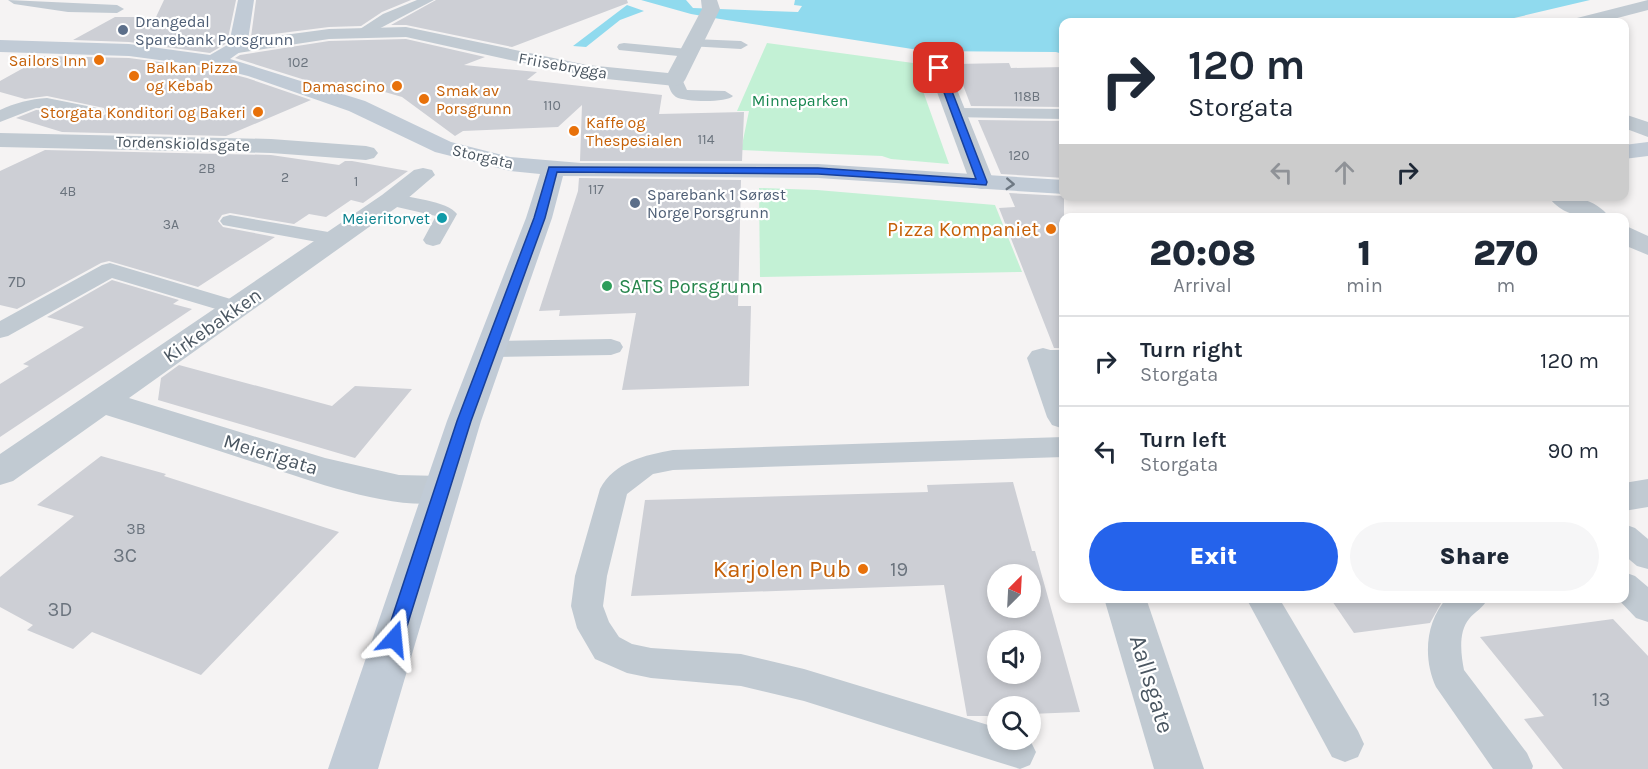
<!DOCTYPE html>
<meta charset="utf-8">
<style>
body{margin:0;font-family:Karla,sans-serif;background:#f6f6f7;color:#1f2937;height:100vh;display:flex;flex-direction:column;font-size:22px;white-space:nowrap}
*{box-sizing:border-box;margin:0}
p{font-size:20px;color:#747a83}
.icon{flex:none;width:33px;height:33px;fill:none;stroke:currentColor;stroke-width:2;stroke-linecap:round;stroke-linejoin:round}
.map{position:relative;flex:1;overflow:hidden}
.panel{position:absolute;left:1059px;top:213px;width:570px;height:390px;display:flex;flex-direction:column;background:#fff;border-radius:12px;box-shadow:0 3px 9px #0003}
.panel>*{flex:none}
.top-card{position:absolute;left:1059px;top:18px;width:570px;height:183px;border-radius:12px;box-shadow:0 3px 9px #0003;background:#fff;color:#1f2937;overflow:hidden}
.needle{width:39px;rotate:24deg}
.buttons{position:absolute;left:987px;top:564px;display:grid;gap:12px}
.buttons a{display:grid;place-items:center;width:54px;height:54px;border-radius:50%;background:#fff;box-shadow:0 3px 9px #0003;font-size:30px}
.pin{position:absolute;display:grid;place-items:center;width:51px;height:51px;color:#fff;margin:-26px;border-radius:12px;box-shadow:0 3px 9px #0006}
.me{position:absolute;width:66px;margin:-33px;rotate:18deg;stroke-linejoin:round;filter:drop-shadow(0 0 4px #0008)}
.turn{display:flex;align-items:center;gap:21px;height:126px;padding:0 30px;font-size:27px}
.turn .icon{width:78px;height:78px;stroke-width:2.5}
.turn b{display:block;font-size:42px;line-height:51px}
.lanes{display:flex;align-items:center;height:57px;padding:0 30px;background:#0003;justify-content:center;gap:30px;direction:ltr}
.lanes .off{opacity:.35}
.eta{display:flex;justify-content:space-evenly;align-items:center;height:102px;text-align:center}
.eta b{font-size:36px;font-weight:800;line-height:42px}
.button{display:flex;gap:12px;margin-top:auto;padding:12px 30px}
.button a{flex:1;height:69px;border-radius:36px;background:#2563eb;color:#fff;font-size:24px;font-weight:800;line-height:69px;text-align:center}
.button a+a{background:#f6f6f7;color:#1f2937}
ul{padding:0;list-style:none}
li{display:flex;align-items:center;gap:18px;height:90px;padding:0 30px;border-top:2px solid #e0e1e3}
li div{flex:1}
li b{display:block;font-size:22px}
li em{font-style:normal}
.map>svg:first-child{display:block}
</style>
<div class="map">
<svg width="1648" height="769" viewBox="0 0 1648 769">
<rect width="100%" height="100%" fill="#f5f3f3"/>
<g fill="#c3f1d5">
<polygon points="767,43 913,63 949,164 891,159 882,156 741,150 749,111 737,111"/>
<polygon points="759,188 817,190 995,205 1022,272 760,277"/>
</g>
<g fill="#90daee">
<polygon points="641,0 686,0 693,8 798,12 802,6 794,5 795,0 1590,0 1497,22 1064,22 1063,54 1056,52 925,51 720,19 691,14"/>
<polygon points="627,5 644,11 620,20 586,47 573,46"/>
</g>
<g fill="#cdcfd5" fill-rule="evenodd">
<polygon points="164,0 236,0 227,43 210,53 129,42 73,40 115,17 156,17"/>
<polygon points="256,0 411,0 382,12 361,26 329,27 251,37"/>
<polygon points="436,0 627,0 628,3 512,47 406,25 391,25"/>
<polygon points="406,39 485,57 464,65 537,72 527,80 662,95 659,114 744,112 742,161 580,161 582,105 558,127 463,131 455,136 402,97 354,83 337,90 235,58 240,55 329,41"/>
<polygon points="45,56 129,58 212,69 247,78 311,100 226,136 62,132 16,118 36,110 58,111 95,120 106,114 104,108 47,96 25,99 0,92 0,81"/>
<polygon points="1009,63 1011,68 1064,67 1064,107 971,106 955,64"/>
<polygon points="978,120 1064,121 1064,178 1001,174"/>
<polygon points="45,150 271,155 339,165 345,161 352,161 408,171 363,203 351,200 326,217 309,214 294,224 230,213 222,215 218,221 223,227 275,237 198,287 109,261 101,263 17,309 0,305 0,171"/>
<polygon points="579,178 741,180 738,306 751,306 749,386 622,390 636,313 559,316 560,310 539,311 578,191"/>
<polygon points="1009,193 1064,196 1064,348 1054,348 999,208 1015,207"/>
<polygon points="112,280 179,300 173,304 192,309 0,437 0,384 29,366 23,364 84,327 47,317"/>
<polygon points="179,365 332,406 355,386 412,389 355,458 158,400 161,378"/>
<polygon points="101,456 166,474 164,476 339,532 201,675 92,632 73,649 27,630 33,625 0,607 0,577 74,516 37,505"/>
<path d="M1013 482 1032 551H1035L1080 712 1030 714V706H998V716H967L944 585 631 596 645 500 928 492 927 485ZM998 574H1030V608H998ZM998 640H1030V674H998Z"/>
<polygon points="1330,598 1444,598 1430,623 1354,633"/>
<polygon points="1613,619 1648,656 1648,769 1563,769 1524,719 1544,716 1480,637"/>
</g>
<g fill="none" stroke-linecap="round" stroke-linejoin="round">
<g fill="#c1cad2" fill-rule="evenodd">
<polygon points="8,0 117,5 124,9 117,13 68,12 14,4"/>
<polygon points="417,0 434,0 369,34 359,34 357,31 383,14"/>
<polygon points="693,39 741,41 748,45 741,49 688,46 686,43"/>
<polygon points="624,43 688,49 695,53 688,57 619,50 617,47 619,44"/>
<path d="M675 75 681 77 687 90 725 91 733 96C727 103 685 102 676 97 670 93 669 86 667 80Z"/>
<path d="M47 98 102 109 104 113 96 118 58 109 36 108 0 122V110C15 103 30 99 47 98Z"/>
<polygon points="956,108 1064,109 1064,119 950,117 948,113"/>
<path d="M391 194C407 197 448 201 457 214L440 244 433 246 426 244 423 240 436 216 384 204 381 200 384 196Z"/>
<polygon points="230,215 334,233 341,235 344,239 341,243 334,245 223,225 220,221 223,217"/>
<polygon points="110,263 244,303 248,308 244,313 236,315 112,278 8,336 0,338 0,321 102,265"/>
<polygon points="611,339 620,342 623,347 620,352 611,355 491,357 482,354 479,349 482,344 491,341"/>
<polygon points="1043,350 1064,350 1064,366 1034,364 1031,358 1034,352"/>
<path d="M1064 437V457L673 470 653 474 627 494 607 576 603 606 609 622 619 637 632 644 651 648 741 654 804 669 998 728V740H1030L1036 752 1030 765 1020 769 804 701 741 686 651 678 627 673 595 659 577 628 571 606 575 576 600 489C614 462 645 455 673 450Z"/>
<polygon points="1624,524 1635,528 1648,539 1648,569 1637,566 1624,555"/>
<polygon points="1624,572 1635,576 1648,587 1648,622 1636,618 1617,598 1624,598"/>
<polygon points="1246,598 1279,598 1358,731 1364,744 1358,757 1345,762 1332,757"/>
<path d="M1447 598H1488C1483 609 1475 611 1469 619 1458 632 1461 655 1464 670L1527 753 1533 766 1532 769H1493L1436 687C1423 659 1425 622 1447 598Z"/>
</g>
<g fill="#c1cad2" fill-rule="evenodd">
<polygon points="701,0 717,0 720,9 685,80 682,84 675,86 587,77 406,37 329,39 238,53 231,51 229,47 231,43 238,41 329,29 406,27 587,65 668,73 702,9"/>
<polygon points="1648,0 1648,10 1602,22 1574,22 1577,18"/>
<polygon points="936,56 943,58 946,62 994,182 991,187 982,189 973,187 970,182 926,62 929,58"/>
<polygon points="1624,114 1648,122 1648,137 1624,128"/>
<polygon points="0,133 271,139 366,146 374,148 378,153 374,158 366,160 271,153 0,147"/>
<path d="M423 168 432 170 435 175 400 205 129 398 325 458 399 475 441 476 454 480 460 490 454 500C400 516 304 478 250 461 202 445 154 430 106 415L13 481 0 485V454L382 195 414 170Z"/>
<path d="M1548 196C1570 196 1595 197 1610 218 1587 218 1562 217 1548 196Z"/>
<polygon points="1624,225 1648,236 1648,255 1624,245"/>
<polygon points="1043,348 1054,351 1064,370 1064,429 1052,425 1047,417 1027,358 1032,351"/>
<polygon points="1648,479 1648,507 1624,511 1624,483"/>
<polygon points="1104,598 1146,598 1204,769 1154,769"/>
</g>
<g fill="#c1cbd6" fill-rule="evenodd">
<polygon points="238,0 254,0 247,47 230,59 365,101 451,142 510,157 581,163 818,164 1064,180 1064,194 818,178 563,176 552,218 481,421 378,769 328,769 447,421 526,218 540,174 510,171 435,152 349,111 248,76 212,67 129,56 0,52 0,40 129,44 210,55 229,44"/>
<polygon points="1648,142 1648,156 1624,159 1624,145"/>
</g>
</g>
<defs><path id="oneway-chevron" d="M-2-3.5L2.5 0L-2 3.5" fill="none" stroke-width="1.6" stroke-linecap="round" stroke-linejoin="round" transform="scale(1.5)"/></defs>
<use stroke="#6e7984" href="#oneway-chevron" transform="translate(1010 184) rotate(3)"/>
<polygon fill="#2563eb" stroke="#184099" stroke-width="1.5" points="939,66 943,68 987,182 986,185 818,174 557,172 545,218 471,421 403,639 401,644 394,647 388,644 385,639 457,421 534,218 549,167 818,168 976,179 935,68"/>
<g fill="#5c6f8a" stroke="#fff" stroke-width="2">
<circle cx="123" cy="30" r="6"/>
<circle cx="635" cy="203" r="6"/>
</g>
<g fill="#e8710a" stroke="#fff" stroke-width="2">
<circle cx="99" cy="60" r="6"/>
<circle cx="134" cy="76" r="6"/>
<circle cx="397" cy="86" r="6"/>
<circle cx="424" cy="99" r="6"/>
<circle cx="258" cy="112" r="6"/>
<circle cx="574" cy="131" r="6"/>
<circle cx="1051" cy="229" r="6"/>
<circle cx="863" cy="569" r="6"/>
</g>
<circle fill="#0f9aa8" stroke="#fff" stroke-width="2" cx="442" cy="218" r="6"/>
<circle fill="#2e9e5b" stroke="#fff" stroke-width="2" cx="607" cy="286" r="6"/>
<g text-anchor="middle" stroke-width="4.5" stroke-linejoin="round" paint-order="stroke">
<g font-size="14" fill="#6b747e">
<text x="298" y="67">102</text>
<text x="1027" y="101">118B</text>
<text x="552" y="110">110</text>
<text x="706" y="144">114</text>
<text x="1019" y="160">120</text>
<text x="207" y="173">2B</text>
<text x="285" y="182">2</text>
<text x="356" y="186">1</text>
<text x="596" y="194">117</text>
<text x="68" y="196">4B</text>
<text x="171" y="229">3A</text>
</g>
<g font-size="16" fill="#4e5e75" stroke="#fff" text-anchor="start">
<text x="135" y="27">Drangedal<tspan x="135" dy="18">Sparebank Porsgrunn</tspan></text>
<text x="647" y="200">Sparebank 1 Sørøst<tspan x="647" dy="18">Norge Porsgrunn</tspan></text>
</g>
<g font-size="16" fill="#c56008" stroke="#fff" text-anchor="end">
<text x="87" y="66">Sailors Inn</text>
<text x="146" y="73" text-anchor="start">Balkan Pizza<tspan x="146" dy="18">og Kebab</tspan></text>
<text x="385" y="92">Damascino</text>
<text x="436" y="96" text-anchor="start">Smak av<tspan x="436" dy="18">Porsgrunn</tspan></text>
<text x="246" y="118">Storgata Konditori og Bakeri</text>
<text x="586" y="128" text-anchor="start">Kaffe og<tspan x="586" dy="18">Thespesialen</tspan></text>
</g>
<g font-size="16" fill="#4a5661" stroke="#fff">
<text transform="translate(563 65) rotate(10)" y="6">Friisebrygga</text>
<text transform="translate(183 143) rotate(2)" y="6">Tordenskioldsgate</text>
<text transform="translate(483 156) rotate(13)" y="6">Storgata</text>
</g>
<g font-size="16" fill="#17864f" stroke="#fff">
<text x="800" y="106">Minneparken</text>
</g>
<g font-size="16" fill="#0d838f" stroke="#fff" text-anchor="end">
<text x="430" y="224">Meieritorvet</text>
</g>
<g font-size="16" fill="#6b747e">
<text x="17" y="287">7D</text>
<text x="136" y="534">3B</text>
</g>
<g font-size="20" fill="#c56008" stroke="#fff" text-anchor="end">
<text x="1039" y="236">Pizza Kompaniet</text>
</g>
<g font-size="20" fill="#27864d" stroke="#fff" text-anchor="start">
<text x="619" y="293">SATS Porsgrunn</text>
</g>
<g font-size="20" fill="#4a5661" stroke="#fff">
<text transform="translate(212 325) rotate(-35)" y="7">Kirkebakken</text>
<text transform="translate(271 454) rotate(17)" y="7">Meierigata</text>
</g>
<g font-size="20" fill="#6b747e">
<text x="125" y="562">3C</text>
<text x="899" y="576">19</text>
<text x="60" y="616">3D</text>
<text x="1601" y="706">13</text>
</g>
<g font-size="24" fill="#c56008" stroke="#fff" text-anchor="end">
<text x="851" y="577">Karjolen Pub</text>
</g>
<g font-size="24" fill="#4a5661" stroke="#fff">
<text transform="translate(1152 684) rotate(73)" y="8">Aallsgate</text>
</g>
</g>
</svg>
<div class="buttons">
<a><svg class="needle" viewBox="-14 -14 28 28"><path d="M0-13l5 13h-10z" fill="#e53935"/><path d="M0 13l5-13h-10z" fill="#747a83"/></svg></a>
<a><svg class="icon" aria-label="sound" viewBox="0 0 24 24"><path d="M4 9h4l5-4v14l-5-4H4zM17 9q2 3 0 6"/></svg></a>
<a><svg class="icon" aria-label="search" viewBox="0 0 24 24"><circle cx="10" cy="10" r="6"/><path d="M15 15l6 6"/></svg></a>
</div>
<div class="pin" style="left:939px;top:68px;background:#d93025"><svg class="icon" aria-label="arrive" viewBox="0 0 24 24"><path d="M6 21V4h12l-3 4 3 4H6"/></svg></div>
<svg class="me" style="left:394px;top:639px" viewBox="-20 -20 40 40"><path d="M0-17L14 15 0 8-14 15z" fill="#2563eb" stroke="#fff" stroke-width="4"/></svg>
<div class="top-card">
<div class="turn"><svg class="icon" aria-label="right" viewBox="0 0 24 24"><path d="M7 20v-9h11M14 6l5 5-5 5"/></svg><div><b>120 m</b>Storgata</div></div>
<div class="lanes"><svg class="icon off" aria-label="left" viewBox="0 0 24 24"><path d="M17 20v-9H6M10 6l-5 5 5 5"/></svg><svg class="icon off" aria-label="ahead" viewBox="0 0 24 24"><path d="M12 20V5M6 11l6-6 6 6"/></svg><svg class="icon" aria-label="right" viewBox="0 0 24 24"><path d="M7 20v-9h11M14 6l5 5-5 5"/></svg></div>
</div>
<section class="panel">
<div class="eta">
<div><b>20:08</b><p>Arrival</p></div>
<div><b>1</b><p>min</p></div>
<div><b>270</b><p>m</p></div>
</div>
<ul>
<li><svg class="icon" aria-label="right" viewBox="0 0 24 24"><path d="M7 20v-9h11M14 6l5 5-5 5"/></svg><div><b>Turn right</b><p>Storgata</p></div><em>120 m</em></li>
<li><svg class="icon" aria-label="left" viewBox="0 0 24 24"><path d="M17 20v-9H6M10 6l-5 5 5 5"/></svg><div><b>Turn left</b><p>Storgata</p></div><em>90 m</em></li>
</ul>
<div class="button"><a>Exit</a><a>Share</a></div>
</section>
</div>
